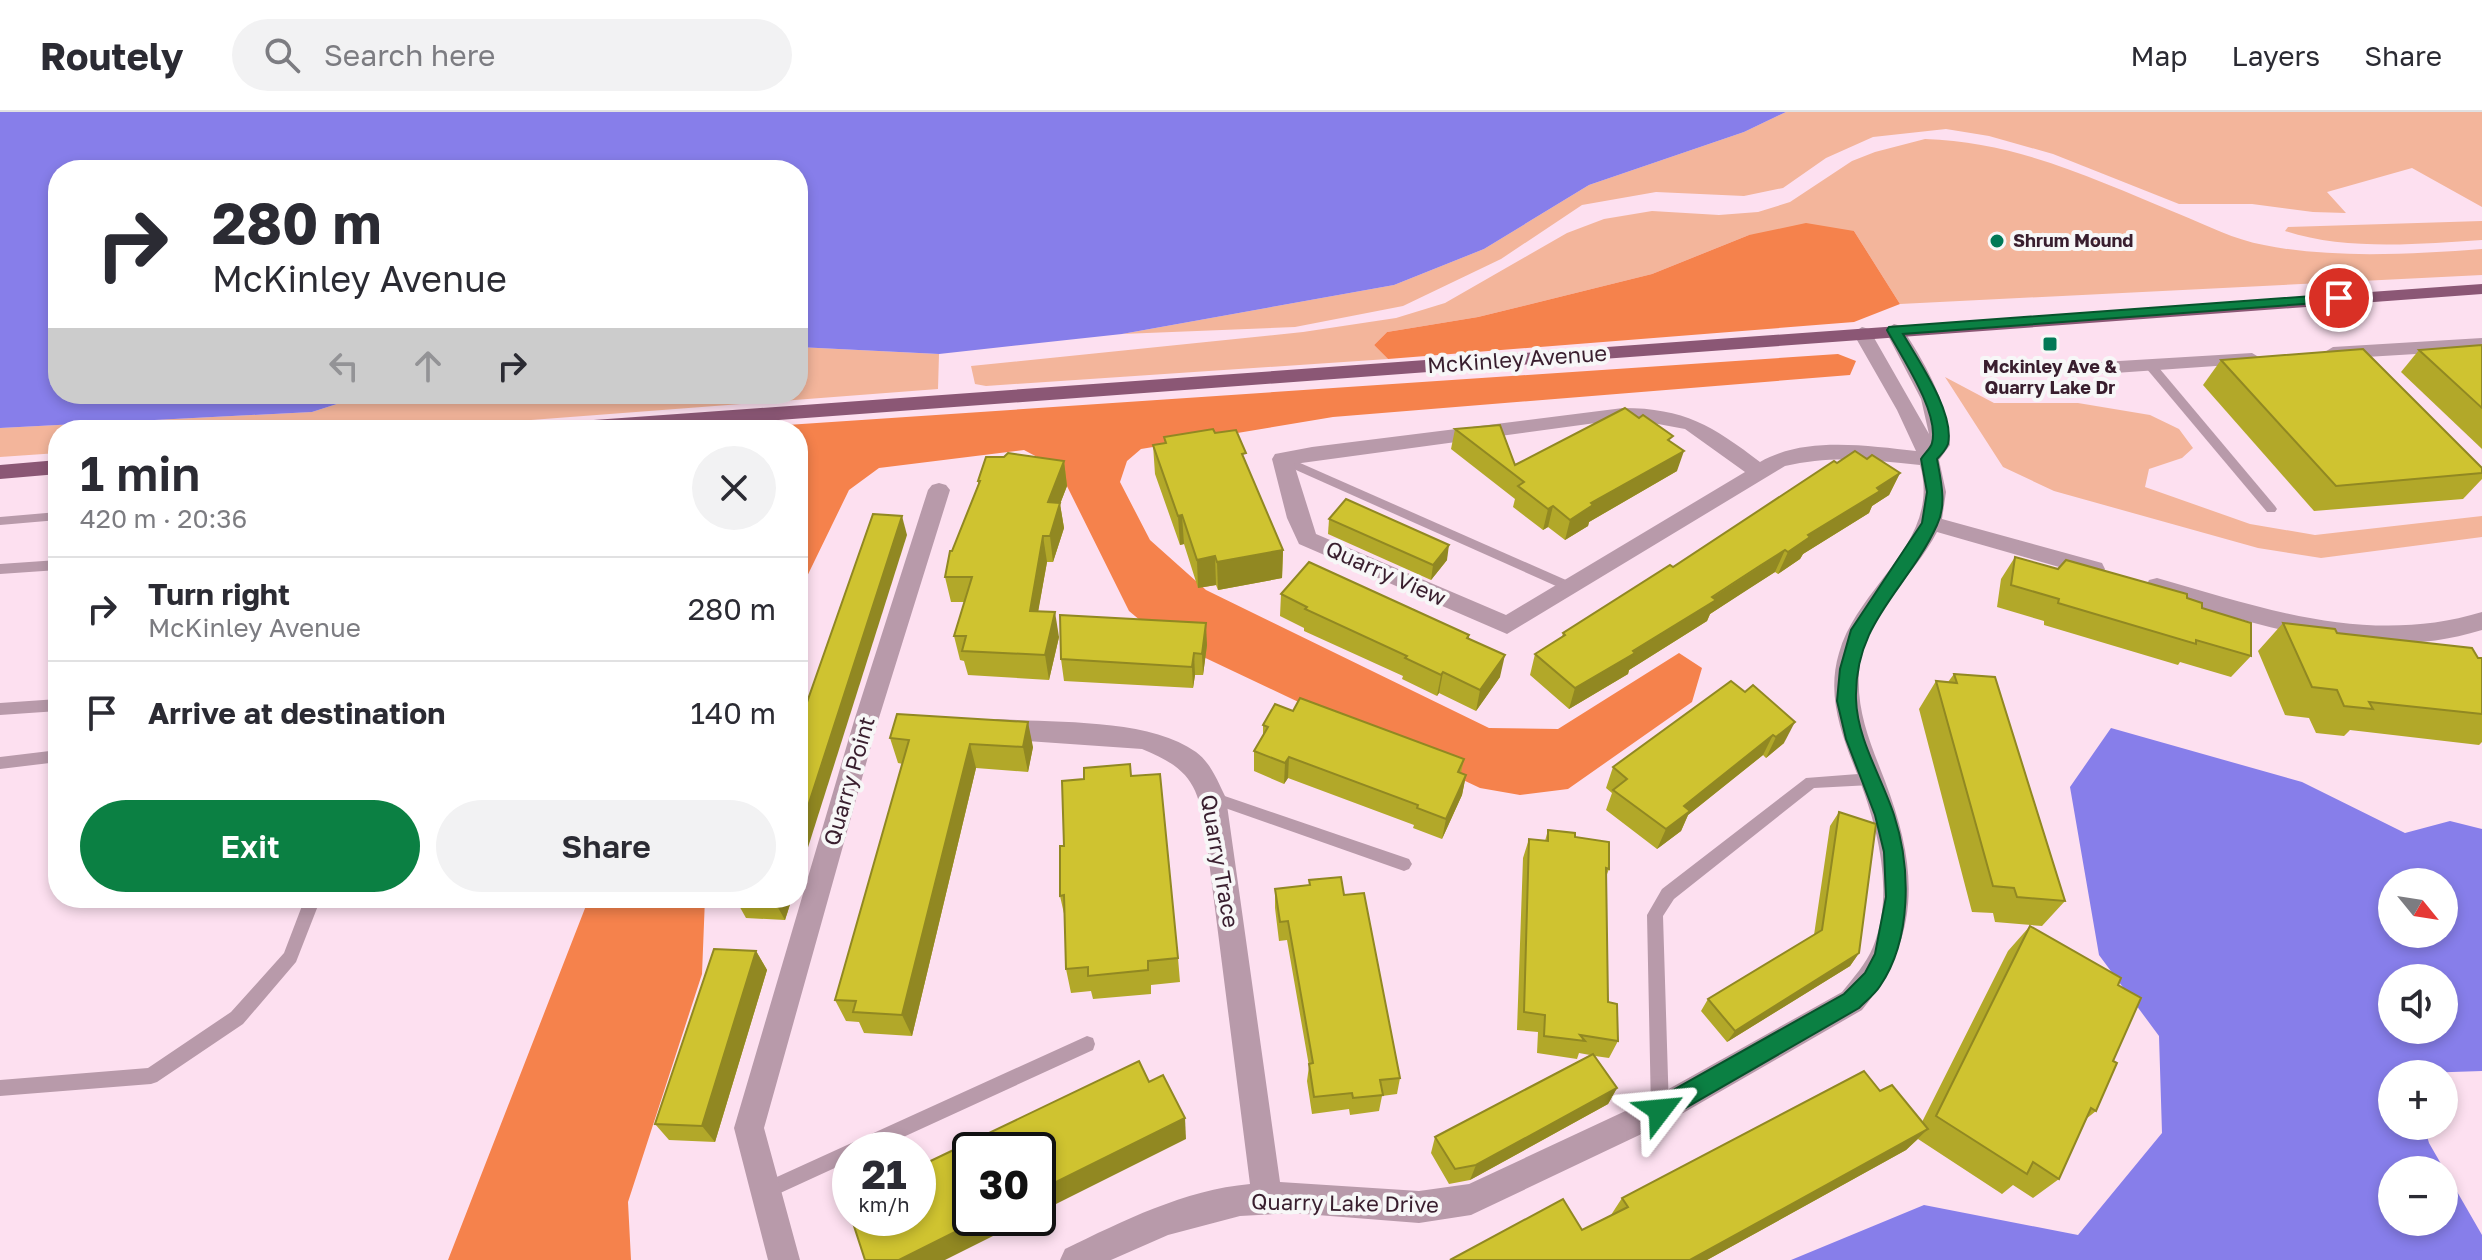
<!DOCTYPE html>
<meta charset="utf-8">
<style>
body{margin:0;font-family:"Golos Text",sans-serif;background:#f2f2f3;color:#2b2b33;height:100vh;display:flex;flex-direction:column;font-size:30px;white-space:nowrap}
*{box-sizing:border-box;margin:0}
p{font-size:26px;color:#7c7c81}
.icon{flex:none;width:44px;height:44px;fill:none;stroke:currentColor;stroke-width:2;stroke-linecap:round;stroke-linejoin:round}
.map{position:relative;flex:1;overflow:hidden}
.sheet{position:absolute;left:48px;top:308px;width:760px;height:488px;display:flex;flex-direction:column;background:#fff;border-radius:32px;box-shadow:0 4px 12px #0003}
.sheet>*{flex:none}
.top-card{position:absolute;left:48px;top:48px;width:760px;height:244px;border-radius:32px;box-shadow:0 4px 12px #0003;background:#fff;color:#2b2b33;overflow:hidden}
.needle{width:52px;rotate:120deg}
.controls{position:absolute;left:2378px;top:756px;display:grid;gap:16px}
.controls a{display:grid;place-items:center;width:80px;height:80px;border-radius:50%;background:#fff;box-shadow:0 4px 12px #0003;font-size:40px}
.speed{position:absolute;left:832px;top:1020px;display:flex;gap:16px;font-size:40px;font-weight:700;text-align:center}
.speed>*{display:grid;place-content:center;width:104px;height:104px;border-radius:50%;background:#fff;box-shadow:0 4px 12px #0003;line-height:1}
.speed small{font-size:20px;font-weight:400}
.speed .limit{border:4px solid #111;border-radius:12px;background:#fff;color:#111}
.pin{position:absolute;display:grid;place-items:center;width:68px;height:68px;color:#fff;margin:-34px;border:4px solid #fff;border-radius:50%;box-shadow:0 2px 8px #0007}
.me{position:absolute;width:88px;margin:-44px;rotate:61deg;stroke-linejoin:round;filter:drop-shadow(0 0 6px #0008)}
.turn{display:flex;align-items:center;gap:28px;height:168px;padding:0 32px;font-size:36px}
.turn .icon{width:104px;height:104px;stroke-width:2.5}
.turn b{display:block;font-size:56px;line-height:68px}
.lanes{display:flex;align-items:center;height:76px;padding:0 32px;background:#0003;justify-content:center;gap:40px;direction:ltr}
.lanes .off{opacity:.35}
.round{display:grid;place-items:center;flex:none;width:84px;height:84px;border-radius:42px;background:#f2f2f3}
.head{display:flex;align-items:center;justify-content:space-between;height:136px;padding:0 32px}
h1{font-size:48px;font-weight:600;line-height:60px}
.cta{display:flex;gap:16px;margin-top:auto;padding:16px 32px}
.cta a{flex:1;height:92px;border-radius:48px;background:#0b8043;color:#fff;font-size:32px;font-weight:600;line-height:92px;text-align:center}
.cta a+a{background:#f2f2f3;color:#2b2b33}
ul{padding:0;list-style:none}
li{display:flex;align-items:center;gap:24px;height:104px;padding:0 32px;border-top:2px solid #e1e1e2}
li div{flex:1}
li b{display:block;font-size:30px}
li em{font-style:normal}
header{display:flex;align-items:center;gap:48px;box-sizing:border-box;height:112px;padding:0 40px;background:#fff;border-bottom:2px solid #e1e1e2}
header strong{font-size:38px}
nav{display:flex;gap:44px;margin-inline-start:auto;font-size:28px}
.search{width:560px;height:72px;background:#f2f2f3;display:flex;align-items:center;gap:20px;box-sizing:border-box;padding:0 28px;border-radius:44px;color:#7c7c81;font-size:30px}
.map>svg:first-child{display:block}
</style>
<header>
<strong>Routely</strong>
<div class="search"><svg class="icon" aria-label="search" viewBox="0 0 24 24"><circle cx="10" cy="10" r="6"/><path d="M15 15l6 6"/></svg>Search here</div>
<nav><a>Map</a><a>Layers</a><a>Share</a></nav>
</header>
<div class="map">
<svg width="2482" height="1148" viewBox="0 0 2482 1148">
<rect width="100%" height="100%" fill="#fde0f0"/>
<g fill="#f3b59b">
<polygon points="1786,0 2482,0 2482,95 2412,56 2327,80 2346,101 2313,100 2252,92 2179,92 2053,42 1989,24 1946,17 1873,25 1826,46 1783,76 1744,84 1656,80 1582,93 1501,147 1403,194 1295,215 1122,222 1394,173 1484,137 1589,73 1744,20"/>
<path d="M1925 27C2018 30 2094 67 2179 102 2206 113 2235 128 2264 133 2331 147 2414 142 2482 137V163L1900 192 1854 119 1749 123 1652 162 1478 205 1387 220 1374 233 1388 247 986 274 975 272 971 254 1303 220 1396 206 1445 191 1567 121 1604 107 1652 99 1719 103 1758 100 1790 90 1852 49 1875 40Z"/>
<path d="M2482 109V128C2420 132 2345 139 2285 119L2288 115Z"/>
<polygon points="798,235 939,242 938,277 400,318 58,318 58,341 0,345 0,316 312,300 368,282 798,282"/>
<polygon points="1945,265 1994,291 2078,291 2150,303 2179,317 2193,336 2182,346 2149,357 2145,375 2250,412 2315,423 2482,404 2482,425 2321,446 2258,436 2054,379 2003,355"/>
</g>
<g fill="#f5824c">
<polygon points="1806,111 1854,119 1900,192 1854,210 1388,247 1374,233 1387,220 1478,205 1652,162 1749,123"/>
<polygon points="1838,242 1856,249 1850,263 1333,305 1141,337 1127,349 1120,370 1150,428 1206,478 1489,616 1558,617 1679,541 1702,556 1692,590 1568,677 1520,683 1480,676 1159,524 1129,499 1058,356 1024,338 879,356 849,378 798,483 798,318 768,318 772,314"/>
<polygon points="589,786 705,786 702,862 628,1090 631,1148 448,1148"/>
</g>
<g fill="#877eea" fill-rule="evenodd">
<polygon points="0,0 1786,0 1744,20 1589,73 1484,137 1394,173 1122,222 939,242 798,235 798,58 58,58 58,282 368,282 312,300 0,316"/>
<path d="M2111 616 2302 670 2405 721 2450 709 2482 717V959L2392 962V1014H2424L2429 1031 2482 1123V1148H1791L1924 1093 2078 1123 2162 1021 2159 924 2099 843 2070 675ZM2392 770H2444V822H2392ZM2392 866H2444V918H2392ZM2392 1058H2444V1110H2392Z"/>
</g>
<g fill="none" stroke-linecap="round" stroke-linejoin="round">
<g fill="#b89aaa" fill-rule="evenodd">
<polygon points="2150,249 2154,250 2275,394 2277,397 2275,400 2267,400 2146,256 2144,253"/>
<polygon points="1282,343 1575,472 1577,475 1575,478 1565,478 1278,350 1276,347 1278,344"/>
<polygon points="58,400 58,408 0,413 0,405"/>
<polygon points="58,448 58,458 0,462 0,452"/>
<polygon points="58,587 58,599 0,603 0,591"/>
<polygon points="58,638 58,650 0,657 0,645"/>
<polygon points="1871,661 1876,663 1878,667 1876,671 1871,673 1814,676 1674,787 1663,804 1669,998 1666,1004 1660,1007 1654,1004 1651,998 1647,803 1662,777 1806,666"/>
<polygon points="1213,680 1409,747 1412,752 1409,757 1404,759 1208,690 1206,686 1208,682"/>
<polygon points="305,786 321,786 296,850 243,912 157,970 151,972 0,984 0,968 148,956 231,900 284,841"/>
<polygon points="1087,924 1093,926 1095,932 1093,938 875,1038 850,1038 850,1049 765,1088 759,1085 756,1079 759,1073"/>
</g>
<g fill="#b89aaa" fill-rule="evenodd">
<path d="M1894 212 1901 214C1924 250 1948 289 1950 333L1939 348 1946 380 1942 407 2102 451 2105 457 2102 463 2094 465 1937 420C1914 464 1868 501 1860 551 1854 595 1870 630 1885 669 1918 756 1922 823 1862 898L1671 1008 1471 1103 1419 1111 1292 1101 1240 1104 1168 1123 1111 1148H1060L1065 1137C1123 1109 1184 1078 1250 1072L1206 726C1199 675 1192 657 1142 637L997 627 988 624 985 617 988 610 997 607C1054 611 1149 606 1196 640 1211 651 1218 670 1226 686L1280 1070 1419 1079 1469 1072 1649 988 1842 880C1853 866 1866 852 1873 835 1895 781 1878 716 1858 664 1842 624 1826 584 1839 541 1858 473 1942 430 1920 353 1874 348 1830 343 1785 354L1507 522 1299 432 1287 406 1272 347 1275 342 1312 335 1623 296C1684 296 1713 314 1760 350 1805 324 1867 334 1916 339L1897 298 1853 221 1862 215 1869 217 1929 322 1921 287 1885 218ZM1642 309 1685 317 1745 360 1506 503 1316 422 1294 352 1603 310Z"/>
<polygon points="2482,226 2482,238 2333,247 2323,241 2333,235"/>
<polygon points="2252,241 2262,247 2259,251 2086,263 2076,257 2086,251"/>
<polygon points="939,371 946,373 950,378 878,609 764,1016 800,1148 768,1148 734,1016 854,609 928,378 932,373"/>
<path d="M2157 466C2265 497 2370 534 2482 500V518C2368 553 2259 513 2149 480L2146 474 2149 468Z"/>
</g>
<g fill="#8b5775" fill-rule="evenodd">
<polygon points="2482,172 2482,182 643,318 542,318 552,311"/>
<polygon points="58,348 58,362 0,367 0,353"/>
</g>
</g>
<g fill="#b2a829">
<polygon points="2482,233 2482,337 2401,260 2419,238"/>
<polygon points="2221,248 2482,356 2482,367 2463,387 2314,399 2203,273"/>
<polygon points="1455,317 1515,353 1671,330 1677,359 1589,410 1588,414 1565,428 1548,415 1543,418 1513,395 1515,387 1451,337"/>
<polygon points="1215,321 1246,351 1283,438 1282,466 1218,478 1216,473 1198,476 1184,432 1180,433 1155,362 1153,333 1165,331 1164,325"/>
<polygon points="1867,347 1900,361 1889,383 1872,394 1869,401 1803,442 1800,447 1778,462 1775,460 1748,477 1710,502 1707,509 1629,558 1628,562 1569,597 1530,563 1535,542 1562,525 1563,521 1673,455 1837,351"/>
<polygon points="1064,349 1067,374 1060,392 1064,416 1053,450 1047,450 1038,499 1059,525 1049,568 968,563 964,549 960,548 954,524 964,490 951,490 945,465 952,439 978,373 978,369"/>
<polygon points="1329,407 1447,448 1431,468 1328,422"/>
<polygon points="2015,445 2058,457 2187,486 2202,496 2251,544 2231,565 2180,550 2178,553 2044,513 2044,509 1997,495 2001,467"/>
<polygon points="1281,482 1469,523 1469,526 1500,565 1476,599 1439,581 1437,584 1402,567 1403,564 1304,519 1304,516 1280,504"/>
<polygon points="2283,511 2482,546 2482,630 2479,633 2350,618 2344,624 2316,621 2309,606 2285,603 2258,539"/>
<polygon points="1207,533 1203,563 1195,563 1193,576 1064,569 1061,547"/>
<polygon points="1954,562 2065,789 2042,814 1995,810 1993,801 1972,800 1919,597 1936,569 1948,570"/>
<polygon points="1745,580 1784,631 1766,646 1763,643 1688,703 1681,719 1657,737 1606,698 1612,681 1606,676 1613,655"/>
<polygon points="1293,599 1464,647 1461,661 1466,663 1462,683 1442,727 1413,716 1414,713 1288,666 1284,672 1254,659 1254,639 1263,623 1263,613"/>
<polygon points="890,626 1033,635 1028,660 976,656 912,924 864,921 859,910 846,909 835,888 903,652 898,651"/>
<polygon points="1131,664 1178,846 1180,870 1151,873 1151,882 1093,887 1091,879 1071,881 1066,857 1065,806 1060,784 1064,734"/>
<polygon points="1839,700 1859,841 1850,854 1727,930 1701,899 1708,887 1814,823 1830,714"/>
<polygon points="1548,718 1575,725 1609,757 1606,765 1608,890 1618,929 1609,946 1595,944 1617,976 1608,992 1470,1068 1449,1072 1431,1041 1435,1025 1590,943 1579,941 1577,947 1537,941 1538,920 1517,918 1523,746 1529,727 1545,729"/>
<polygon points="1309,768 1344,783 1400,966 1397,982 1382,984 1379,999 1350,1003 1349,997 1312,1002 1307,969 1309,954 1287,828 1279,829 1275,796 1275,777 1309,773"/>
<polygon points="792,786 785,808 746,806 737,790"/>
<polygon points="2030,814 2118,873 2113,949 2096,999 2086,1007 2059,1067 2033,1086 2013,1073 2002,1082 1918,1027 1906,1038 1707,1148 1450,1148 1582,1118 1611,1103 1622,1086 1880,979 1922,1010 2008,839"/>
<polygon points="756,839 767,858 715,1030 669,1028 655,1012"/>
</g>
<g fill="#918822">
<polygon points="1684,339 1677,359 1589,410 1588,414 1565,428 1570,408 1591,391"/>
<polygon points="1064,349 1067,374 1060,392 1064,416 1053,450 1050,424 1048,390"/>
<polygon points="1900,361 1889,383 1872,394 1869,401 1803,442 1800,447 1778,462 1788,440 1808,423"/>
<polygon points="1553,394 1548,415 1543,418 1548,397"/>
<polygon points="1182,403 1184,432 1180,433 1178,404"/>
<polygon points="902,404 907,423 798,767 798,725"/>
<polygon points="1043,424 1047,450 1034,523 1030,499"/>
<polygon points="1449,433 1447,448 1431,468 1433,453"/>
<polygon points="1283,438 1282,466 1218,478 1217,450"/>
<polygon points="1785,438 1775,460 1710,502 1707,509 1629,558 1628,562 1569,597 1575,576"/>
<polygon points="1215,444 1216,473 1198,476 1197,448"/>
<polygon points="1055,500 1059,525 1049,568 1045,543"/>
<polygon points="1206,511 1207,533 1203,563 1202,542"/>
<polygon points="1194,541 1195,563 1193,576 1192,555"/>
<polygon points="1505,543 1500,565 1476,599 1480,578"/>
<polygon points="1443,560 1439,581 1437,584 1441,563"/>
<polygon points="1028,610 1033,635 1028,660 1023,635"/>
<polygon points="1795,610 1784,631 1766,646 1776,625"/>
<polygon points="1773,623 1763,643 1688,703 1681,719 1657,737 1666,717 1684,694"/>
<polygon points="970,632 976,656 912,924 902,903"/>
<polygon points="1289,645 1288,666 1284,672 1285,651"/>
<polygon points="1466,663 1462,683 1442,727 1446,707"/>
<polygon points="778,786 792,786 785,808 776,792"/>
<polygon points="756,839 767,858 715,1030 702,1014"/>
<polygon points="1859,841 1850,854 1727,930 1735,919"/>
<polygon points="1617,976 1608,992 1470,1068 1476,1053"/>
<polygon points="1185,1006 1186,1027 1038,1101 1038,1079"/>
<polygon points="1928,1017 1906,1038 1707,1148 1690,1148"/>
<polygon points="983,1106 1029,1106 945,1148 899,1148"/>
</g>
<g fill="#cfc330" stroke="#918822" stroke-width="2">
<polygon points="2482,233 2482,296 2419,238"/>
<polygon points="2363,237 2482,356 2482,361 2336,374 2221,248"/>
<polygon points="1625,296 1639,306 1643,303 1673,324 1668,328 1684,339 1591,391 1593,393 1570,408 1553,394 1548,397 1518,374 1524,370 1455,317 1500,313 1515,353"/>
<polygon points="1213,317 1215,321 1236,318 1246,341 1242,342 1283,438 1217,450 1215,444 1197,448 1182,403 1178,404 1153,333 1166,331 1164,325"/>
<polygon points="1855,339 1867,347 1872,343 1900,361 1877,376 1880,379 1808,423 1810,425 1788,440 1785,438 1758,455 1712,485 1716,488 1633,539 1635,541 1575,576 1535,542 1565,523 1563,521 1670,453 1673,455 1834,349 1837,351"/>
<polygon points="1008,341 1064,349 1048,390 1060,391 1050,424 1043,424 1030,499 1055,500 1045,543 962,539 966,524 954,524 972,465 945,465 950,439 952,439 980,369 978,369 986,345 1004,345"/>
<polygon points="1346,387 1449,433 1433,453 1329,407"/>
<polygon points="873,402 902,404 798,725 798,616"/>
<polygon points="2015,445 2058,457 2066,448 2187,482 2187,486 2202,491 2202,496 2251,511 2251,544 2196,528 2196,532 2058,491 2059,487 2011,473"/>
<polygon points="1309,450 1469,523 1467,526 1505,543 1480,578 1443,560 1441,563 1405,546 1407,544 1305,497 1307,495 1281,482"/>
<polygon points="1060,503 1206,511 1202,542 1194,541 1192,555 1061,547"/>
<polygon points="2283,511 2335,517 2337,521 2472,536 2478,546 2482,546 2482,602 2369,590 2373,597 2344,594 2337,578 2312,575"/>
<polygon points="1954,562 1995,565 2065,789 2017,785 2014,776 1993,774 1936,569 1957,571"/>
<polygon points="1731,569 1745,580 1753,573 1795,610 1776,625 1773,623 1684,694 1690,699 1666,717 1613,678 1627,667 1613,655"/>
<polygon points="1300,586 1464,647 1458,660 1466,663 1446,707 1417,696 1418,693 1289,645 1285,651 1254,639 1268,615 1263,613 1275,592 1293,599"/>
<polygon points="897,602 1028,610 1023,635 970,632 902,903 853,900 856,889 835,888 909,628 890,626"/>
<polygon points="1130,652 1131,664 1160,662 1178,846 1148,849 1148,858 1088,864 1088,855 1066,857 1064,783 1060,784 1060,734 1064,734 1062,669 1084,667 1084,656"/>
<polygon points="1839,700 1876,712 1859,841 1735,919 1708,887 1822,818"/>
<polygon points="1548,718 1575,721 1575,725 1609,730 1609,757 1606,756 1608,890 1617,892 1618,929 1580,923 1585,929 1544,924 1545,903 1524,900 1529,727 1548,729"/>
<polygon points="1341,765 1344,783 1364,781 1400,966 1380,968 1383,983 1353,986 1352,981 1314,985 1309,952 1313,951 1288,809 1280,810 1275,777 1310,773 1309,768"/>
<polygon points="739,786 778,786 776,792 737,790"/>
<polygon points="2030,814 2121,866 2118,873 2141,886 2113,949 2117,951 2096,999 2091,996 2059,1067 2033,1050 2027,1062 1936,1004"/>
<polygon points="714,837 756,839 702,1014 655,1012"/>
<polygon points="1593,942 1617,976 1476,1053 1455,1057 1435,1025"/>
<polygon points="1139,949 1149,970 1163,963 1185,1006 1038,1079 1038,1038 970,1038 970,1106 983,1106 899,1148 865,1148 853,1111 864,1106 918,1106 918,1055"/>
<polygon points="1864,959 1880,979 1892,973 1928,1017 1690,1148 1450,1148 1563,1087 1582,1118 1628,1095 1622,1086"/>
</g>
<path fill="#0b8043" stroke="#07532c" stroke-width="2" d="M2339 182 2346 186 2344 189 1903 222C1918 248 1955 301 1948 332 1946 337 1941 343 1937 347 1941 369 1947 393 1937 413 1908 477 1854 509 1856 587 1857 627 1882 666 1894 703 1911 755 1912 827 1880 874 1875 882 1866 889 1859 896L1668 1006 1660 1009 1652 1006 1649 998 1652 990 1844 882 1865 861 1875 842 1886 785 1884 740 1875 703 1846 627 1837 589 1840 557 1851 518 1922 411 1927 380 1921 347C1924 342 1931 336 1932 331 1940 301 1901 244 1887 218L1889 215Z"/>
<g fill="#007956" stroke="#f7f7f7" stroke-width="3">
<circle cx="1997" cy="129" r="8"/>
<rect x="2042" y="224" width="16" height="16" rx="4"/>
</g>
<g text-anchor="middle" stroke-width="8" stroke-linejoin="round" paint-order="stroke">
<g font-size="18" font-weight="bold" fill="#391e2e" stroke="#f7f7f7" text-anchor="start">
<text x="2013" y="135">Shrum Mound</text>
<text x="2050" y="261" text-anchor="middle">Mckinley Ave &amp;<tspan x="2050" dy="21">Quarry Lake Dr</tspan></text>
</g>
<g font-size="22" fill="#391e2e" stroke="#f7f7f7">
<text transform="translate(1517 247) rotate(-4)" y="8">McKinley Avenue</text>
<text transform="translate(1386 461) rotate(24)" y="8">Quarry View</text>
<text transform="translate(849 669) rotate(-74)" y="8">Quarry Point</text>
<text transform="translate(1220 749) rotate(80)" y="8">Quarry Trace</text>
<text transform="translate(1345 1091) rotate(1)" y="8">Quarry Lake Drive</text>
</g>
</g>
</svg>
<div class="controls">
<a><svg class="needle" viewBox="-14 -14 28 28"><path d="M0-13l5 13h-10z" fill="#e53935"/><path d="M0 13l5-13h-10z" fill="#7c7c81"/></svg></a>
<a><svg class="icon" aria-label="sound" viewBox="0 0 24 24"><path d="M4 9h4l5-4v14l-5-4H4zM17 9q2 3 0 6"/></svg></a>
<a>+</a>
<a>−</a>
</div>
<div class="speed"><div>21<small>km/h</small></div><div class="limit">30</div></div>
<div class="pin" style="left:2339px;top:186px;background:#d93025"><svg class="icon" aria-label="arrive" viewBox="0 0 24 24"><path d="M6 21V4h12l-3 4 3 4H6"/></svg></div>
<svg class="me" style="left:1660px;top:998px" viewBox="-20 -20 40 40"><path d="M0-17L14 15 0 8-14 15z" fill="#0b8043" stroke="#fff" stroke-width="4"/></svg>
<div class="top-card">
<div class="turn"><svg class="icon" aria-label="right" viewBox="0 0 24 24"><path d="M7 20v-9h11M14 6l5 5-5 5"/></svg><div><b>280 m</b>McKinley Avenue</div></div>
<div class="lanes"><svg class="icon off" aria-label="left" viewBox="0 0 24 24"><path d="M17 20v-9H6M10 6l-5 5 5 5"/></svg><svg class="icon off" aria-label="ahead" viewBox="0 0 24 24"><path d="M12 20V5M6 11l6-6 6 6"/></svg><svg class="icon" aria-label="right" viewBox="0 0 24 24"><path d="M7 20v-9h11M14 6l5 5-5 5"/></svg></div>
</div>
<section class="sheet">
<div class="head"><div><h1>1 min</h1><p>420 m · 20:36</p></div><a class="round"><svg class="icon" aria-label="close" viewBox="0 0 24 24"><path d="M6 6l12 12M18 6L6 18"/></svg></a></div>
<ul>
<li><svg class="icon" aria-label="right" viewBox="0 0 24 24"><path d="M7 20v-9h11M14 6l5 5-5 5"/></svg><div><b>Turn right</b><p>McKinley Avenue</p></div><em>280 m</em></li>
<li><svg class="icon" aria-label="arrive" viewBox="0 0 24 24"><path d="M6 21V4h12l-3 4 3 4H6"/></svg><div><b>Arrive at destination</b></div><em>140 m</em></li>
</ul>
<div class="cta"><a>Exit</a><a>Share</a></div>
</section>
</div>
